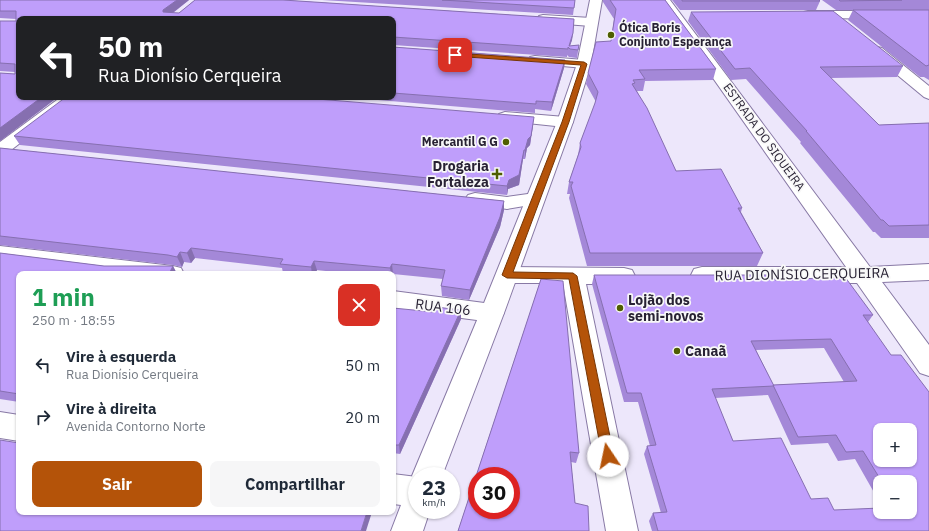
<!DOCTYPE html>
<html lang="pt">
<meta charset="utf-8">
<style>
body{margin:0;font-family:"IBM Plex Sans",sans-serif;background:#f6f6f7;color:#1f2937;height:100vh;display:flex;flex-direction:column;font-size:15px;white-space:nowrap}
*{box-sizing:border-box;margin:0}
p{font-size:13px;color:#747a83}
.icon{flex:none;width:22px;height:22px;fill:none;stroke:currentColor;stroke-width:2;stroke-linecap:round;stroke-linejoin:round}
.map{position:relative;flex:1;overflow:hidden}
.panel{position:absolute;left:16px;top:271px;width:380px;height:244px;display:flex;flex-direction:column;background:#fff;border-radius:8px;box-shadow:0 1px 3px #0004}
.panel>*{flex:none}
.guide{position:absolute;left:16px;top:16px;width:380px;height:84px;border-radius:8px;box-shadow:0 1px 3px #0004;background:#202124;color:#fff;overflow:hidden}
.tools{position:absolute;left:873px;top:423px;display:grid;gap:8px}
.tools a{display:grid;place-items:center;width:44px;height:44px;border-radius:8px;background:#fff;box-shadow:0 1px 3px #0004;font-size:20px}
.speed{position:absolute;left:408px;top:467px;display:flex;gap:8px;font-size:20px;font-weight:700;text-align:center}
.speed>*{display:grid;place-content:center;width:52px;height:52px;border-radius:50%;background:#fff;box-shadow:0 1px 3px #0004;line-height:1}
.speed small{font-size:10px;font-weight:400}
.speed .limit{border:6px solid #d22;background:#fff;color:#111}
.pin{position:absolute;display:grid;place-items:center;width:34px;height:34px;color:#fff;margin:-17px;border-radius:8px;box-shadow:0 2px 6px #0006}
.me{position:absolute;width:44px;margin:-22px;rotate:349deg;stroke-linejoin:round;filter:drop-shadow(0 0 3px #0008)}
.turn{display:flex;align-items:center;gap:14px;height:84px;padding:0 16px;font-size:18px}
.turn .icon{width:52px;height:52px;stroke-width:2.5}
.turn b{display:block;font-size:28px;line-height:34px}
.round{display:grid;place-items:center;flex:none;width:42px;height:42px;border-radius:8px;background:#f6f6f7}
.headline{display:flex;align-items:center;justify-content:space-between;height:68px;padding:0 16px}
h1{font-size:24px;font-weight:800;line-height:30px;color:#1e9e55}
.cta{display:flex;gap:8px;margin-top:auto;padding:8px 16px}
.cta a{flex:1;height:46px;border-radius:8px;background:#b45309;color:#fff;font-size:16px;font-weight:800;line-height:46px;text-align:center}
.cta a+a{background:#f6f6f7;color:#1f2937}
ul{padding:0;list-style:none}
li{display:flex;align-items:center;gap:12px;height:52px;padding:0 16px}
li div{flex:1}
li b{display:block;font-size:15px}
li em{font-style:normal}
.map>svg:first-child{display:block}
</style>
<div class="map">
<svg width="929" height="531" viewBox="0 0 929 531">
<rect width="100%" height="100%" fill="#ede7fb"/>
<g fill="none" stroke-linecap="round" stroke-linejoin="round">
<defs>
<g id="minor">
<polygon points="658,0 670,0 870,267 929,264 929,280 882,282 929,345 929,376 920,373 857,283 702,283 694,281 691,275 694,269 702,267 846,267"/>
<polygon points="808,11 929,11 929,19 804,18 802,15 804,12"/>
<polygon points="543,15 591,18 595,19 597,22 595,25 591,26 539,22 537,19 539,16"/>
<polygon points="877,47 882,48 929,86 929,99 924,97 872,54 870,51 872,48"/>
<polygon points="535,56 584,60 589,61 591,64 589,67 584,68 530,63 528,60 530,57"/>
<polygon points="61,97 79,97 6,154 0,155 0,142"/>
<polygon points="505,112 565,117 571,119 573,122 571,125 565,127 499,120 497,117 499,114"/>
<polygon points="475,193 507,197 535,193 542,195 545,199 542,203 507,209 468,203 465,199 468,195"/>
<polygon points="0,246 173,266 181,268 184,274 110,274 0,260"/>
<polygon points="507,267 624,268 632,270 635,276 632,282 624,284 586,284 638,531 606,531 563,283 507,283 499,281 496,275 499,269"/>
<polygon points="393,291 492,304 500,307 504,313 500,319 492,322 393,309"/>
<polygon points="0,412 19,415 19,441 0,438"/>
<polygon points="393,474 417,477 417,507 393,504"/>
</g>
<g id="tertiary">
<polygon points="590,0 602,0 591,64 573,122 504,313 442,476 417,476 417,487 412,476 480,313 557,122 577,64"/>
<polygon points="417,487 417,510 430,510 423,531 391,531 406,492"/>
</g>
</defs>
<use href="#minor" stroke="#8879a5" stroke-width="2"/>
<use href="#tertiary" stroke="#8879a5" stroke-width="2"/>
<use href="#minor" fill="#fff" fill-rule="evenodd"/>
<use href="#tertiary" fill="#fff" fill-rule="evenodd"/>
</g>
<g fill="#a488d8" fill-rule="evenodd">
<polygon points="0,0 189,0 173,13 179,13 195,0 283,0 574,19 572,40 570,46 579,45 577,58 569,57 567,55 567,57 393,45 393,19 19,19 19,97 58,97 0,141 0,73 15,74 15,72 0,71 0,21 16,21 16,19 0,18"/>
<polygon points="322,0 575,0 573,15"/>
<polygon points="603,0 665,0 716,69 713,80 645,81 643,91 637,91 676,171 742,208 741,212 763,253 757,266 587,266 569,198 570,194 567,194 569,182 578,155 580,143 596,102 586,84 588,73 611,41 614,19 603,2"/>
<polygon points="672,0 820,0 820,1 816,10 680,10"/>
<polygon points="822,0 929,0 929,10 836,10"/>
<polygon points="853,10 929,10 929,80 924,77 920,77 848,20"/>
<polygon points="691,12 903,66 897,77 831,78 879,125 929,123 929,238 881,238 875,232 873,232 800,143 801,142 746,79 731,80 688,21"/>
<polygon points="393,47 565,60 564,68 551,111 535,109 535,113 342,97 393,97"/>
<polygon points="533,126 530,145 527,148 525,159 523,159 519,185 508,189 507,195 20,145 14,136"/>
<polygon points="0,148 504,201 504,210 500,227 469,300 442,296 441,286 443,279 393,274 352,274 317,270 315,274 287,274 283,273 282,268 195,258 191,263 184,262 182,267 173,265 0,245"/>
<polygon points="0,253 104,266 173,266 177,274 19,274 19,402 0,399"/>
<path d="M594 275 775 280 873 315 868 322 929 531H652L649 521 653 513H661L644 454 647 446H650L638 402H624L592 284ZM824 348 844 382 773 385 756 350ZM768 395 791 445 828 443 838 461 855 459 880 503V482H910V512L834 510 811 499 733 441 715 398Z"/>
<polygon points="541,279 579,453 576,463 571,462 575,503 458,531"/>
<polygon points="393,308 461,319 400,454 393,453"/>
</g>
<g fill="#866fb0">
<polygon points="177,0 189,0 166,18 163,12 163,10"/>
<polygon points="573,33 572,40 569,48 569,47"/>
<polygon points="565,60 564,68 551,111 552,102"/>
<polygon points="42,97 58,97 0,141 0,128"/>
<polygon points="534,117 530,145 527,148 525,159 525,150"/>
<polygon points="524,150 523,159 519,185 508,189 507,195 507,186 509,180"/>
<polygon points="504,201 504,210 500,227 469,300 470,290"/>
<polygon points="191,248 195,258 191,263 187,253"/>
<polygon points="180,252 184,262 182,267 177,257"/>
<polygon points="314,261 317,270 315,274 312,274 311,267"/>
<polygon points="392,264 393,274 391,274 390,268"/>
<polygon points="173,266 177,274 169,274"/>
<polygon points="461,310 461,319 400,454 399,445"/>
<polygon points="367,512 372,512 366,531 361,531"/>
</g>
<g fill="#bf9efb" stroke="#866fb0" fill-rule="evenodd">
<polygon points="0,0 177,0 163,10 163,12 179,13 195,0 283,0 574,19 573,33 569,46 579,45 578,50 570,49 568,47 568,49 393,37 393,19 19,19 19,97 42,97 0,128 0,73 15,74 15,64 0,63 0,21 16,21 16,11 0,11"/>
<polygon points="442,0 575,0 574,8"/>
<polygon points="610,0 665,0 716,69 639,70 645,79 633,80 635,83 632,84 647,108 676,171 721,169 742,208 738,208 763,253 590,253 571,186 573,182 569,182 581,147 580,143 595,103 598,92 588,73 596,42 611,41 616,9"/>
<polygon points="682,0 819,0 820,1 682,1"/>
<polygon points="839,0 902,0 840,1"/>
<polygon points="853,10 929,10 929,65 926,66"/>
<polygon points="833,11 903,66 820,67 879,125 929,123 929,225 889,226 883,220 881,220 806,131 807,131 750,68 735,69 691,12"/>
<polygon points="393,47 565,60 552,102 536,101 536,104 393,93"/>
<polygon points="66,97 293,97 534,117 531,136 528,139 525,150 524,150 519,175 509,180 507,186 14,136"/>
<polygon points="0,148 504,201 500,217 470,290 441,286 445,270 392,264 390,268 314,261 311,267 280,264 283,259 191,248 187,253 180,252 177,257 168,255 0,236"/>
<polygon points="0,253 104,266 173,266 169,274 19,274 19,394 0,391"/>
<path d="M594 275H772L775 280 845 277 873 315H863L891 355H901L929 392V531H658L653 513 667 512 647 446 656 445 641 393H627ZM831 339 857 381 773 385 798 437 836 435 846 452 863 451 882 482H910V512H880V508L834 510 828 498 811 499 781 438 733 441 712 389 774 386 751 341ZM880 430H910V460H880Z"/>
<path d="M541 279 563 281 579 453 570 452 575 503 588 506 589 531H458ZM477 476H511V510H477Z"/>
<polygon points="436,307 461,310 399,445 393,445 393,308 434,312"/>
<polygon points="0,440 19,443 19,512 367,512 361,531 0,531"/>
</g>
<polygon fill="#b45309" stroke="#753606" points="455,53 584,62 587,64 569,122 513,272 573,273 577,276 614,456 612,460 608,462 603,460 602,456 569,279 507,278 502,275 562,122 581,65 453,56 452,55"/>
<g fill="#4f5e00" stroke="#f8f8f8" stroke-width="1.5">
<circle cx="611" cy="35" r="4"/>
<circle cx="506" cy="142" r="4"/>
<path d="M495 168h4v4h4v4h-4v4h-4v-4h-4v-4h4z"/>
<circle cx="620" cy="308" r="4"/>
<circle cx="677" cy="351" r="4"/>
</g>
<g text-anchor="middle" stroke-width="3.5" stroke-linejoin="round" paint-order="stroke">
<g font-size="12" font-weight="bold" fill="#282234" stroke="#f8f8f8" text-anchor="start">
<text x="619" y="32">Ótica Boris<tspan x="619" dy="14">Conjunto Esperança</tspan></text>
<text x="498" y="146" text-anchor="end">Mercantil G G</text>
</g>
<g font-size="12" fill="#282234" stroke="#f8f8f8">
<text transform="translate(764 137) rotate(54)" y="4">ESTRADA DO SIQUEIRA</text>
</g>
<g font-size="14" font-weight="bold" fill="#282234" stroke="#f8f8f8" text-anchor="start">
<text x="489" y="171" text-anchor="end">Drogaria<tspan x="489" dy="16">Fortaleza</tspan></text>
<text x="628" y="305">Lojão dos<tspan x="628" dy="16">semi-novos</tspan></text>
<text x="685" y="356">Canaã</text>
</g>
<g font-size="14" fill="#282234" stroke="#f8f8f8">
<text transform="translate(802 274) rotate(-1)" y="5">RUA DIONÍSIO CERQUEIRA</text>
<text transform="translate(443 307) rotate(7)" y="5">RUA 106</text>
</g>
</g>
</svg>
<div class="tools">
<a>+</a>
<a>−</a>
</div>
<div class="speed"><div>23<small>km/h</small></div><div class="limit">30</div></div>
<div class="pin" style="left:455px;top:55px;background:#d93025"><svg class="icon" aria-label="arrive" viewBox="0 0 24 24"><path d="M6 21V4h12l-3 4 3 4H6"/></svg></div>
<svg class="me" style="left:608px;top:456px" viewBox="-20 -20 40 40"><circle r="19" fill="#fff"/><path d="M0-13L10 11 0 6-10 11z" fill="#b45309"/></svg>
<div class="guide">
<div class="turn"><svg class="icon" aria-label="left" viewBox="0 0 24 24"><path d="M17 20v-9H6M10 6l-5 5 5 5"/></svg><div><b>50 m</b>Rua Dionísio Cerqueira</div></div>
</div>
<section class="panel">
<div class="headline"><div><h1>1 min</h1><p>250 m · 18:55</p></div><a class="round" style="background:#d93025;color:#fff"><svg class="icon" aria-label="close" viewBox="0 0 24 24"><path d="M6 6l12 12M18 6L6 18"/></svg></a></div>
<ul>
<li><svg class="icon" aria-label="left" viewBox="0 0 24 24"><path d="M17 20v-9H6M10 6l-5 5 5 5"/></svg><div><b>Vire à esquerda</b><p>Rua Dionísio Cerqueira</p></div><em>50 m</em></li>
<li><svg class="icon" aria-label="right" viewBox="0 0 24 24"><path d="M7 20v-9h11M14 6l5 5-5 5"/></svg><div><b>Vire à direita</b><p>Avenida Contorno Norte</p></div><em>20 m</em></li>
</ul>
<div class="cta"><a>Sair</a><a>Compartilhar</a></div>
</section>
</div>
